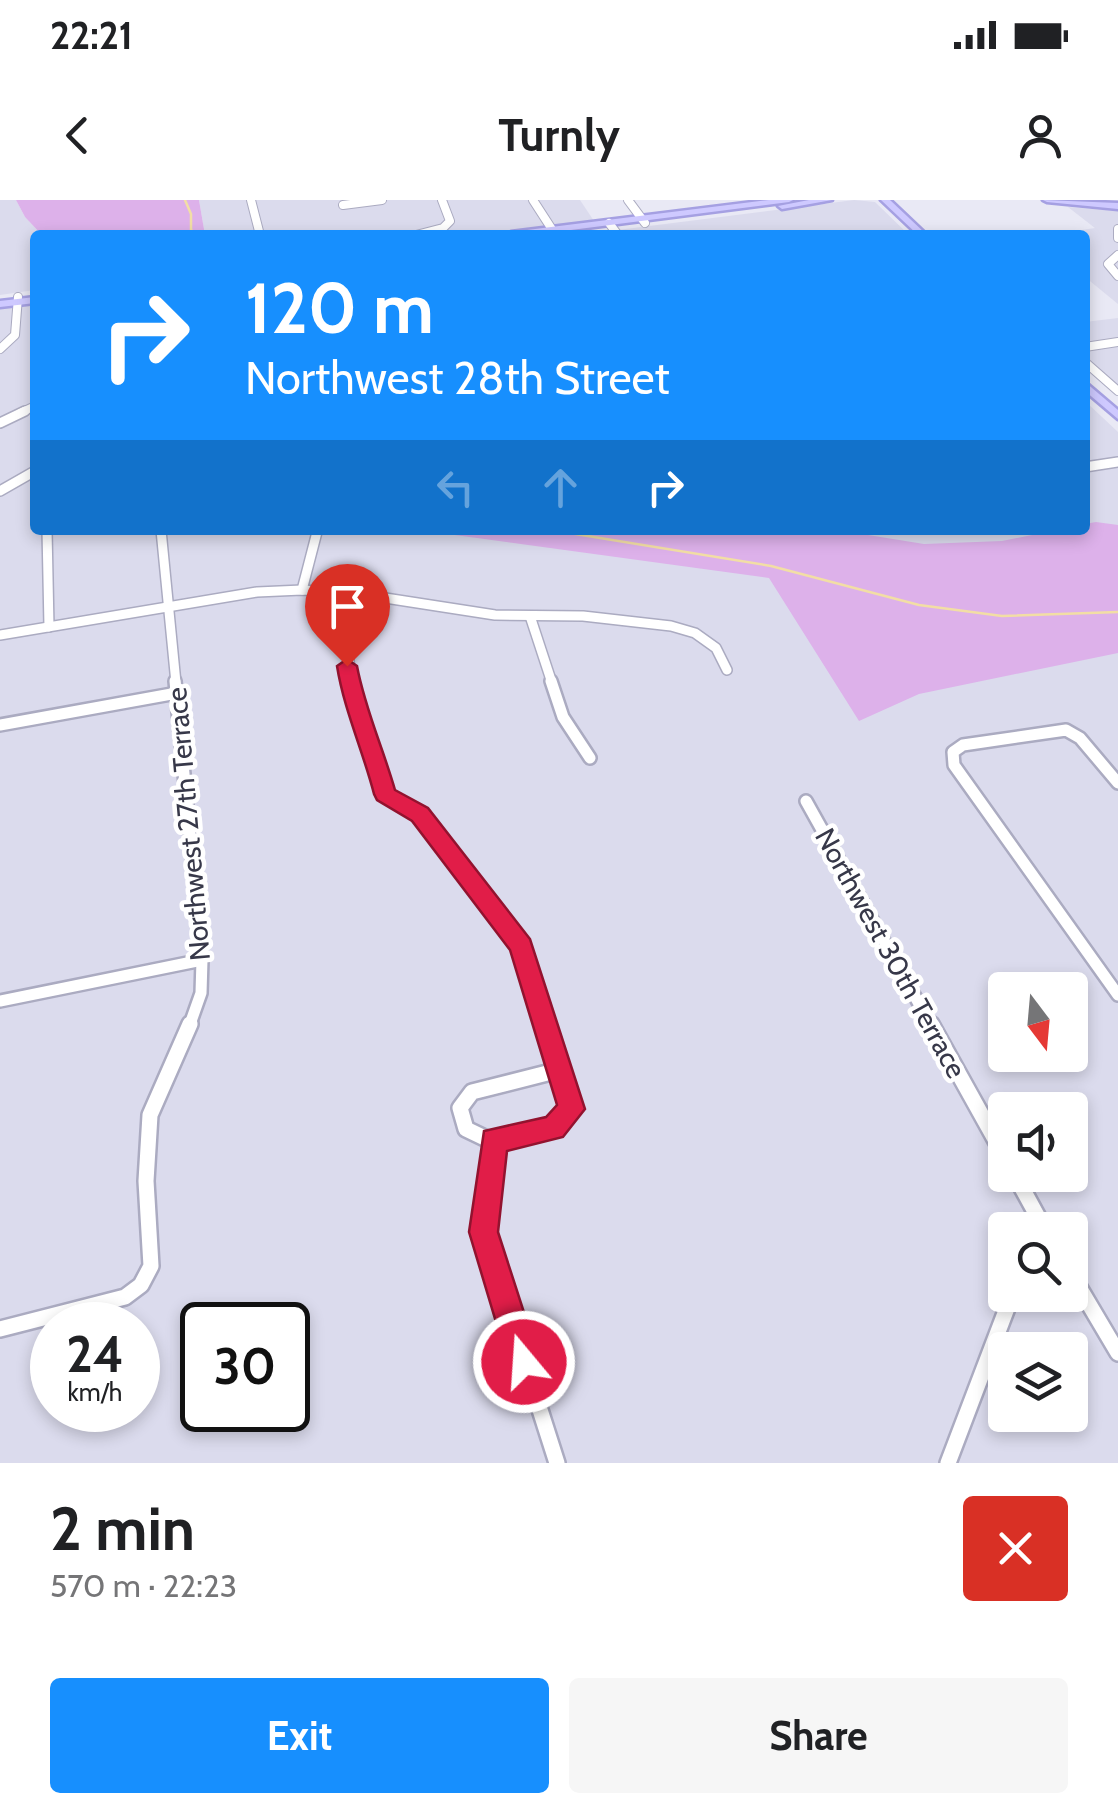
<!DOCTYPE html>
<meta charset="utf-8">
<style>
body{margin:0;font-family:Cabin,sans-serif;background:#f6f6f6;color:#202124;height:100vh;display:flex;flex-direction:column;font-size:38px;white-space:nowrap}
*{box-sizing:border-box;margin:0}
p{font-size:32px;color:#757577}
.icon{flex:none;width:55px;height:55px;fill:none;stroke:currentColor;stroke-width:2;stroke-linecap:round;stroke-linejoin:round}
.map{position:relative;height:1263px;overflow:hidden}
.side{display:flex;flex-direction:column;background:#fff;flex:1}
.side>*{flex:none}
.hud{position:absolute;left:30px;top:30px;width:1060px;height:305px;border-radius:10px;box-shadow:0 5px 15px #0003;background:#178ffe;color:#fff;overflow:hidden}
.needle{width:65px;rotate:164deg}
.fabs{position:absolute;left:988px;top:772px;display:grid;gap:20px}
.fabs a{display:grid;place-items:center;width:100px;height:100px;border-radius:10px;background:#fff;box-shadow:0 5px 15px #0003;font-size:50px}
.speed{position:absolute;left:30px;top:1102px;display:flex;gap:20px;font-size:50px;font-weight:700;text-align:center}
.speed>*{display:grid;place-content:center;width:130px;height:130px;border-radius:50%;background:#fff;box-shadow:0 5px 15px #0003;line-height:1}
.speed small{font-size:25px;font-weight:400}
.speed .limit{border:5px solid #111;border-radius:15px;background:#fff;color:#111}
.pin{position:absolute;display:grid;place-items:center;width:85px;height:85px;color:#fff;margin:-102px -42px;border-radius:50% 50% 50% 0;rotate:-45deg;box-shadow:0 0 10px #0007}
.pin .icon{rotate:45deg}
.me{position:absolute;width:110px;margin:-55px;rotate:342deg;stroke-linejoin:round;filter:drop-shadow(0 0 8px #0008)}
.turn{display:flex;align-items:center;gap:35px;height:210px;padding:0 50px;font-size:45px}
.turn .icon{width:130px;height:130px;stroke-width:2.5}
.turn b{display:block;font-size:70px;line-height:85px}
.lanes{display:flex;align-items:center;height:95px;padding:0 50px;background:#0003;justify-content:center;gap:50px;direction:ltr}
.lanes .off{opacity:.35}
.round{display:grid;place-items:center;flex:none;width:105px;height:105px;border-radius:10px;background:#f6f6f6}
.head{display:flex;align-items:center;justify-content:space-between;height:170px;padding:0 50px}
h1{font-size:60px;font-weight:700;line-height:75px}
.cta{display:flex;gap:20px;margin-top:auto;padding:20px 50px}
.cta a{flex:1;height:115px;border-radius:10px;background:#178ffe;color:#fff;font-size:40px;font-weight:700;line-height:115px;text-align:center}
.cta a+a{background:#f6f6f6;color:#202124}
.status{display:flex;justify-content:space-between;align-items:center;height:70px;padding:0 50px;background:#fff;direction:ltr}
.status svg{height:28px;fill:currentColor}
header{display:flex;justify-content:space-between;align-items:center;height:130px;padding:0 50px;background:#fff;font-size:45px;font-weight:700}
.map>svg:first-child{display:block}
</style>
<div class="status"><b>22:21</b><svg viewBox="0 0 49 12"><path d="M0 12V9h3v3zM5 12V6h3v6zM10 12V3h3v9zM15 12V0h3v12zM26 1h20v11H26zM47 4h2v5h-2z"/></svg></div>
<header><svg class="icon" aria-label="back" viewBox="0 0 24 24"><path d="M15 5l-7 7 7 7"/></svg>Turnly<svg class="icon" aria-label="person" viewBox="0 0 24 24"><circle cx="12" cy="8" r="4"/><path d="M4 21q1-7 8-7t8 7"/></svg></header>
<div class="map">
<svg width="1118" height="1263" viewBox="0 0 1118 1263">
<rect width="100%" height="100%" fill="#e9e9f5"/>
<g fill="#dbdbed" fill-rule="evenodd">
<polygon points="0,0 16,0 25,17 42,35 35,35 35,90 0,95"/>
<polygon points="199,0 580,0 594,21 480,35 205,35"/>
<polygon points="854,0 875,2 909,35 578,35"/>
<polygon points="1068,7 1118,11 1118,104 1085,77 1085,35 1049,35 1095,28"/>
<path d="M35 104V330H1085V201L1118 232V1263H0V108ZM1005 790H1070V855H1005ZM1005 910H1070V975H1005ZM1005 1030H1070V1095H1005ZM52 1125H138V1210H52ZM202 1125H288V1210H202ZM1005 1150H1070V1215H1005Z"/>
<polygon points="1118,118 1118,185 1085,156 1085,122"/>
</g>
<g fill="#ddb1ea">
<polygon points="16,0 199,0 205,35 42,35 25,17"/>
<polygon points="1096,322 1118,325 1118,453 919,494 859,521 769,378 418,330 837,330 924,344 1002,341 1057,330 1085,330 1085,324"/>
</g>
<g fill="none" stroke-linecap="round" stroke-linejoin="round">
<g stroke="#f2dea5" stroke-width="2.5">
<polyline points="185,0 191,14 191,30 197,35"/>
<polyline points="551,330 771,366 919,405 1002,416 1118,412"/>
</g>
<defs>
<g id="street-far3">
<polyline points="251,0 260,35"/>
<polyline points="533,0 555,34"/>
<polyline points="628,0 645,23"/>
<polyline points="343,5 382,0"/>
<polyline points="609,23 618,35"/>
<polyline points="1118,29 1118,38"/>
<polyline points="416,35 443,28 450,21 442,0"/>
<polyline points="1118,55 1108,64 1118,76"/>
<polyline points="1085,147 1118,142"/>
<polyline points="0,149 15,135 18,97"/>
<polyline points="1085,162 1118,191"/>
<polyline points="20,213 35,206"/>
</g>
<g id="street-far2">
<polyline points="0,223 25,211"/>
<polyline points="1085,267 1118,262"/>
<polyline points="0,291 35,271"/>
<polyline points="47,330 49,427"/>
<polyline points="161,330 176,483"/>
<polyline points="302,390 317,332"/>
<polyline points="343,392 351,483"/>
<polyline points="530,416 552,483"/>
<polyline points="0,435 257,392 302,390 353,393 495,415 583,416 671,426 695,433 716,448 727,470"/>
</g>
<g id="street-far1">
<polyline points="175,481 202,760 201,793 189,827"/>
<path d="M351 481C354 516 375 558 385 594L420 615 521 746 546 827"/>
<polyline points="551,481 563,517 590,558"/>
<polyline points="0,525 177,493"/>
<polyline points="1118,583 1080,538 1066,530 963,545 953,552 954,565 1118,795"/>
<polyline points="806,601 932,827"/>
<polyline points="0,801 202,760"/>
</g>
<g id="street">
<polyline points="545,824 571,909 554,928 491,941 466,929 460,908 472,892 559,870"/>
<polyline points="931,824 1005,957"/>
<polyline points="494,940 483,1031 557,1263"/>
<polyline points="1015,975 1045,1030"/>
<polyline points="1070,1072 1118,1153"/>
<polyline points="0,1129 125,1097 141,1085 151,1066 146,981 150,915 190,824"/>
<polyline points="948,1263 1012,1095"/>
</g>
<g id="secondary">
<polygon points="769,0 793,0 789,2 532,35 507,35 511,32"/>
<polygon points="809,0 832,0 782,9 778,6"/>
<polygon points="881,0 890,0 927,35 918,35"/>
<polygon points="1043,0 1118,3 1118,9 1047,2"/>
<polygon points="35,97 35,103 0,107 0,101"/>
<polygon points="1085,182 1118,210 1118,219 1085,191"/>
</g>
</defs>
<use href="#street-far3" stroke="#ababc1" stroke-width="10"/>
<use href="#street-far2" stroke="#ababc1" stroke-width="12"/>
<use href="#street-far1" stroke="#ababc1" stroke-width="16"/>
<use href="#street" stroke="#ababc1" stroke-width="20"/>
<use href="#secondary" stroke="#a5a0e2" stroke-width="5"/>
<use href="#street-far3" stroke="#fff" stroke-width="8"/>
<use href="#street-far2" stroke="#fff" stroke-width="9"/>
<use href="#street-far1" stroke="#fff" stroke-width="11"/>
<use href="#street" stroke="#fff" stroke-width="15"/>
<use href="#secondary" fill="#cec9ff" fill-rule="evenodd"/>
</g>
<path fill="#e11d48" stroke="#92132f" stroke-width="2.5" d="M347 459 357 466C365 509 383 548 395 590L428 608 530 739 585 909 563 937 507 951 498 1032 540 1162 535 1173 524 1177 513 1173 508 1162 469 1032 484 931 546 917 557 905 510 750 412 621 377 600 374 594C363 551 344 510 337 466Z"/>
<g text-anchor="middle" stroke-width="9" stroke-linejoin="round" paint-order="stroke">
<g font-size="28" fill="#373849" stroke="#fff">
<text transform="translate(188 624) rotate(-95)" y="10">Northwest 27th Terrace</text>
<text transform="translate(891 753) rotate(61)" y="10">Northwest 30th Terrace</text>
</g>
</g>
</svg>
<div class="fabs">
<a><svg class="needle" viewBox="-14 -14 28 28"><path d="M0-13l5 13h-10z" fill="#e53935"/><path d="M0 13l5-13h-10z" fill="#757577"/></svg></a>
<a><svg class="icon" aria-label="sound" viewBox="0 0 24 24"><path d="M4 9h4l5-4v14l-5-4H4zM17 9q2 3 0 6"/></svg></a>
<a><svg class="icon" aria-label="search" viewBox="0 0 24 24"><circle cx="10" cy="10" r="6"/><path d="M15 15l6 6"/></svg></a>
<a><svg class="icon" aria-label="layers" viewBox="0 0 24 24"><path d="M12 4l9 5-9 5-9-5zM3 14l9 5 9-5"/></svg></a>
</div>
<div class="speed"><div>24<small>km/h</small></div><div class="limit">30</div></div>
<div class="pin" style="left:347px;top:466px;background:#d93025"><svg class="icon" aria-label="arrive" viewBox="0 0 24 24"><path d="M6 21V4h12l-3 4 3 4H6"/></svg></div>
<svg class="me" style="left:524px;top:1162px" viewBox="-20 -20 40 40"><circle r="17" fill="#e11d48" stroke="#fff" stroke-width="3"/><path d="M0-11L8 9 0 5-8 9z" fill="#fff"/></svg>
<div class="hud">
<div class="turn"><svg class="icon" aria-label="right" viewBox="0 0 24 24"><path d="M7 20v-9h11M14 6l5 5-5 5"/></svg><div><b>120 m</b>Northwest 28th Street</div></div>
<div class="lanes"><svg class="icon off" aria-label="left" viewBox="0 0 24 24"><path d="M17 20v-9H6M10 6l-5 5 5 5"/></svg><svg class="icon off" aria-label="ahead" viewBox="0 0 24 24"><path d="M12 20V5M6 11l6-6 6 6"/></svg><svg class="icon" aria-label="right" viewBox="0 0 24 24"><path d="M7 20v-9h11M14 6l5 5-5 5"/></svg></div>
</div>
</div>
<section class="side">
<div class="head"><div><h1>2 min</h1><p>570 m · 22:23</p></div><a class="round" style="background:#d93025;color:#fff"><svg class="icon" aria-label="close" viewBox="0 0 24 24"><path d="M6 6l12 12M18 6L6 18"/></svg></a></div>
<div class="cta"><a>Exit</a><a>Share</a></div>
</section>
